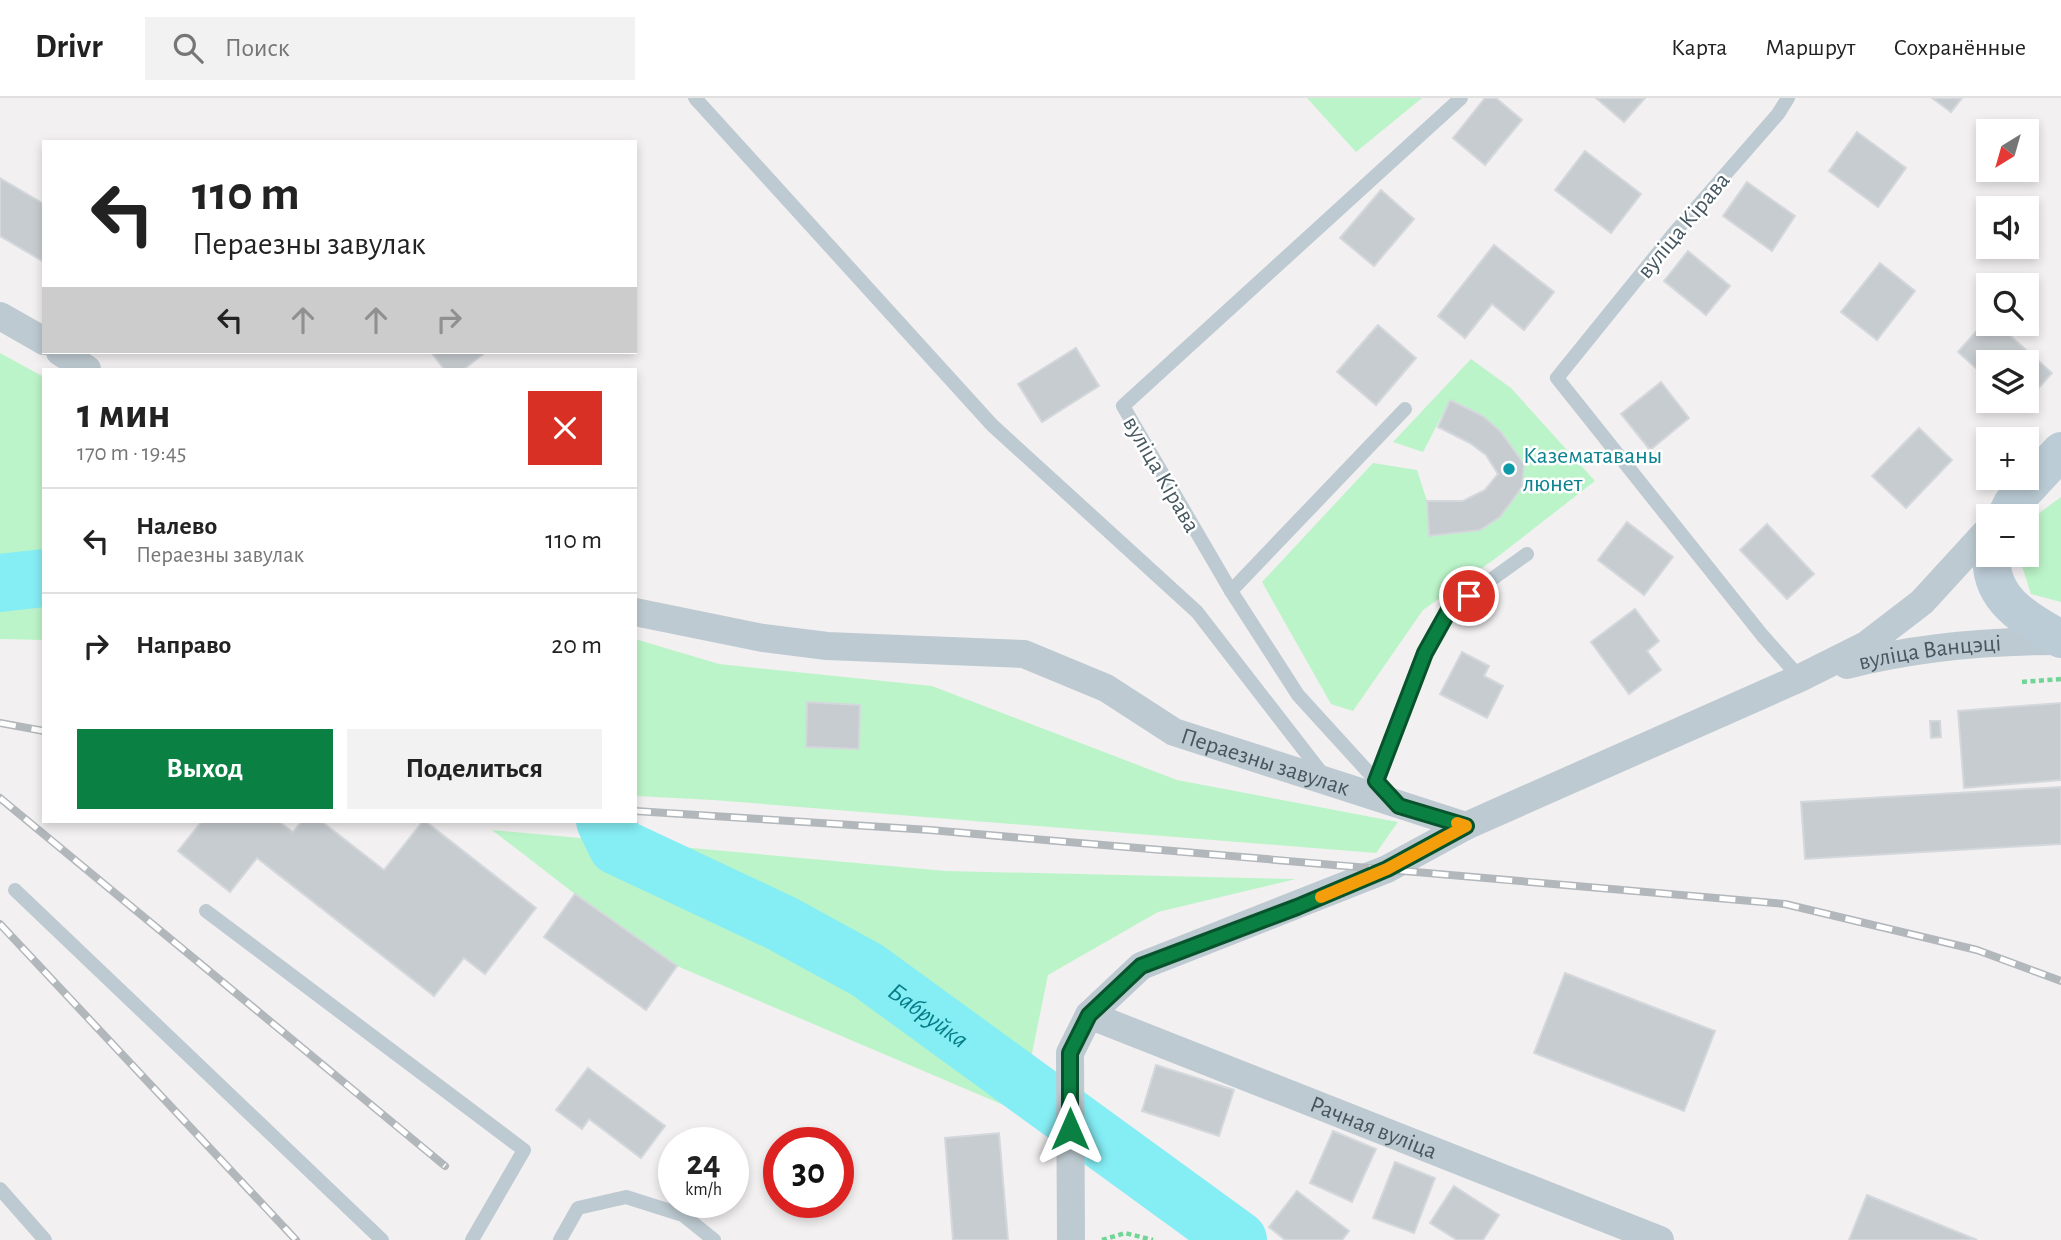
<!DOCTYPE html>
<html lang="ru">
<meta charset="utf-8">
<style>
body{margin:0;font-family:"Alegreya Sans",sans-serif;background:#f2f2f2;color:#222;height:100vh;display:flex;flex-direction:column;font-size:26px;white-space:nowrap}
*{box-sizing:border-box;margin:0}
p{font-size:23px;color:#767676}
.icon{flex:none;width:38px;height:38px;fill:none;stroke:currentColor;stroke-width:2;stroke-linecap:round;stroke-linejoin:round}
.map{position:relative;flex:1;overflow:hidden}
.side{position:absolute;left:42px;top:270px;width:595px;height:455px;display:flex;flex-direction:column;background:#fff;border-radius:0px;box-shadow:0 4px 10px #0003}
.side>*{flex:none}
.banner{position:absolute;left:42px;top:42px;width:595px;height:214px;border-radius:0px;box-shadow:0 4px 10px #0003;background:#fff;color:#222;overflow:hidden}
.needle{width:46px;rotate:217deg}
.tools{position:absolute;left:1976px;top:21px;display:grid;gap:14px}
.tools a{display:grid;place-items:center;width:63px;height:63px;border-radius:0px;background:#fff;box-shadow:0 4px 10px #0003;font-size:35px}
.speed{position:absolute;left:658px;top:1029px;display:flex;gap:14px;font-size:35px;font-weight:700;text-align:center}
.speed>*{display:grid;place-content:center;width:91px;height:91px;border-radius:50%;background:#fff;box-shadow:0 4px 10px #0003;line-height:1}
.speed small{font-size:18px;font-weight:400}
.speed .limit{border:10px solid #d22;background:#fff;color:#111}
.pin{position:absolute;display:grid;place-items:center;width:60px;height:60px;color:#fff;margin:-30px;border:4px solid #fff;border-radius:50%;box-shadow:0 2px 7px #0007}
.me{position:absolute;width:77px;margin:-38px;rotate:0deg;stroke-linejoin:round;filter:drop-shadow(0 0 5px #0008)}
.turn{display:flex;align-items:center;gap:24px;height:147px;padding:0 35px;font-size:32px}
.turn .icon{width:91px;height:91px;stroke-width:2.5}
.turn b{display:block;font-size:49px;line-height:60px}
.lanes{display:flex;align-items:center;height:66px;padding:0 35px;background:#0003;justify-content:center;gap:35px;direction:ltr}
.lanes .off{opacity:.35}
.round{display:grid;place-items:center;flex:none;width:74px;height:74px;border-radius:0px;background:#f2f2f2}
.headline{display:flex;align-items:center;justify-content:space-between;height:119px;padding:0 35px}
h1{font-size:42px;font-weight:600;line-height:52px}
.cta{display:flex;gap:14px;margin-top:auto;padding:14px 35px}
.cta a{flex:1;height:80px;border-radius:0px;background:#0b8043;color:#fff;font-size:28px;font-weight:600;line-height:80px;text-align:center}
.cta a+a{background:#f2f2f2;color:#222}
ul{padding:0;list-style:none}
li{display:flex;align-items:center;gap:21px;height:105px;padding:0 35px;border-top:2px solid #e0e0e0}
li div{flex:1}
li b{display:block;font-size:26px}
li em{font-style:normal}
header{display:flex;align-items:center;gap:42px;box-sizing:border-box;height:98px;padding:0 35px;background:#fff;border-bottom:2px solid #e0e0e0}
header strong{font-size:33px}
nav{display:flex;gap:38px;margin-inline-start:auto;font-size:24px}
.search{width:490px;height:63px;background:#f2f2f2;display:flex;align-items:center;gap:18px;box-sizing:border-box;padding:0 24px;border-radius:0px;color:#767676;font-size:26px}
.map>svg:first-child{display:block}
</style>
<header>
<strong>Drivr</strong>
<div class="search"><svg class="icon" aria-label="search" viewBox="0 0 24 24"><circle cx="10" cy="10" r="6"/><path d="M15 15l6 6"/></svg>Поиск</div>
<nav><a>Карта</a><a>Маршрут</a><a>Сохранённые</a></nav>
</header>
<div class="map">
<svg width="2061" height="1142" viewBox="0 0 2061 1142">
<rect width="100%" height="100%" fill="#f3f0f1"/>
<g fill="#bcf4c9">
<polygon points="1307,0 1422,0 1356,54"/>
<polygon points="0,255 44,279 44,542 0,541"/>
<polygon points="1471,261 1511,290 1595,383 1496,460 1423,512 1353,613 1331,606 1262,484 1373,365 1417,372 1427,403 1429,438 1480,432 1500,419 1522,389 1524,366 1500,333 1483,318 1450,302 1423,354 1393,344"/>
<path d="M2061 399V504L2031 496 2020 462 2021 457H2026C2026 421 2034 419 2061 399Z"/>
<polygon points="635,541 719,566 932,588 1177,682 1398,724 1376,755 713,702 635,698"/>
<polygon points="492,732 946,773 1296,781 1158,814 1048,877 1020,1014 677,868 575,796"/>
</g>
<g fill="none" stroke-linecap="round" stroke-linejoin="round">
<g stroke="#85edf4" stroke-width="58">
<polyline points="0,485 44,480"/>
<path id="s1" d="M605 723 617 748 781 825 867 872 1238 1142"/>
</g>
</g>
<g fill="#c7ccd0" stroke="#d4d8dc" stroke-width="2">
<polygon points="1485,0 1496,0 1522,22 1485,67 1453,40"/>
<polygon points="1596,0 1645,0 1624,24"/>
<polygon points="1932,0 1962,0 1951,14"/>
<polygon points="1857,34 1906,70 1878,109 1829,73"/>
<polygon points="1585,53 1641,96 1611,135 1555,92"/>
<polygon points="0,80 44,106 44,164 0,138"/>
<polygon points="1747,84 1795,118 1772,153 1723,118"/>
<polygon points="1381,92 1414,121 1374,168 1340,140"/>
<polygon points="1494,147 1554,194 1524,232 1492,206 1465,240 1438,218"/>
<polygon points="1688,153 1730,188 1706,217 1664,183"/>
<polygon points="1880,165 1915,193 1877,242 1841,214"/>
<polygon points="1988,220 1988,226 1997,226 2052,275 2021,310 2013,303 2026,303 2026,264 1988,264 1988,281 1958,254"/>
<polygon points="1378,227 1416,260 1376,307 1337,274"/>
<polygon points="1076,250 1099,288 1042,324 1018,286"/>
<polygon points="431,254 486,254 464,271 444,271"/>
<polygon points="1661,284 1689,320 1650,352 1621,316"/>
<polygon points="1450,302 1483,318 1500,333 1524,366 1522,389 1500,419 1480,432 1429,438 1427,403 1463,403 1485,392 1498,376 1486,357 1470,345 1438,329"/>
<polygon points="1919,330 1952,362 1906,410 1872,378"/>
<polygon points="1627,424 1673,459 1644,497 1598,462"/>
<polygon points="1767,426 1814,476 1787,501 1740,452"/>
<polygon points="1635,511 1659,543 1647,553 1661,572 1629,596 1591,544"/>
<polygon points="1462,554 1489,568 1484,578 1503,588 1487,620 1440,596"/>
<polygon points="807,604 860,607 859,651 806,649"/>
<polygon points="2061,605 2061,682 1964,690 1958,613"/>
<polygon points="1930,623 1940,623 1941,639 1931,640"/>
<polygon points="2061,689 2061,746 1805,761 1801,704"/>
<polygon points="202,723 278,723 293,734 302,723 321,723 384,772 423,723 425,723 536,810 485,876 464,860 434,898 257,760 230,794 178,753"/>
<polygon points="575,796 677,868 646,912 544,839"/>
<polygon points="1565,875 1715,933 1684,1013 1534,955"/>
<polygon points="1156,967 1234,992 1219,1038 1142,1013"/>
<polygon points="588,970 665,1028 641,1060 589,1021 582,1031 556,1012"/>
<polygon points="1333,1033 1376,1051 1352,1104 1310,1085"/>
<polygon points="999,1035 1008,1142 953,1142 945,1040"/>
<polygon points="1395,1064 1435,1080 1414,1135 1373,1120"/>
<polygon points="1454,1088 1499,1117 1483,1142 1457,1142 1430,1125"/>
<polygon points="1297,1093 1349,1133 1342,1142 1285,1142 1269,1129"/>
<polygon points="1867,1097 1977,1142 1849,1142"/>
</g>
<g fill="none" stroke-linecap="round" stroke-linejoin="round">
<g stroke="#70d595" stroke-width="4.5" stroke-dasharray="5 3.5" stroke-linecap="butt">
<polyline points="2022,584 2061,581"/>
<polyline points="1102,1142 1125,1135 1153,1142"/>
</g>
<g stroke="#bdcad1" stroke-width="14">
<polyline points="695,0 992,327 1197,514 1324,678"/>
<polyline points="1788,0 1778,16 1675,134 1557,280 1762,537 1800,580"/>
<polyline points="1231,493 1405,311"/>
<polyline points="1376,683 1425,555 1449,512 1527,456"/>
<polyline points="1391,699 1298,597 1231,493 1123,308 1461,0"/>
<polyline points="15,792 382,1142"/>
<polyline points="206,813 524,1052 472,1142"/>
<polyline points="0,1091 45,1142"/>
<polyline points="560,1142 578,1110 626,1099 683,1117 714,1142"/>
</g>
<g stroke="#bdcad1" stroke-width="28">
<polyline points="0,218 44,243"/>
<polyline points="60,254 87,271"/>
<path id="s2" d="M635 514 763 540 827 548 1024 556 1106 590 1174 634 1466 728"/>
<path id="s3" d="M1847 567C1917 549 1989 543 2061 543"/>
<path id="s4" d="M1089 917 1660 1142"/>
<polyline points="1071,1142 1070,955 1089,917 1141,868 1387,771 1466,728 1800,580 1866,547 1922,504 1988,432"/>
</g>
<g stroke="#bcccd6" stroke-width="38">
<polyline points="2006,418 2012,406 2061,353"/>
<path d="M1992 457C1988 501 2028 523 2061 541"/>
</g>
<defs>
<g id="rail">
<polyline points="0,625 44,633"/>
<polyline points="0,700 445,1068"/>
<polyline points="635,713 930,732 1785,806 1977,852 2061,883"/>
<polyline points="0,826 296,1142"/>
</g>
</defs>
<use href="#rail" stroke="#b2b7bb" stroke-width="8"/>
<use href="#rail" stroke="#fff" stroke-width="5" stroke-dasharray="16" stroke-linecap="butt"/>
</g>
<g fill="none" stroke-linecap="round" stroke-linejoin="round">
<defs>
<polyline id="route" points="1070,1031 1070,955 1089,917 1141,868 1297,809 1387,771 1466,728 1399,708 1376,683 1425,555 1449,512 1469,498"/>
</defs>
<use href="#route" stroke="#07532c" stroke-width="18"/>
<use href="#route" stroke="#0b8043" stroke-width="12"/>
<polyline stroke="#f59e0b" stroke-width="12" points="1321,799 1387,771 1466,728 1457,725"/>
</g>
<circle fill="#0f9aa8" stroke="#fff" stroke-width="2.5" cx="1509" cy="371" r="7"/>
<g text-anchor="middle" stroke-width="5" stroke-linejoin="round" paint-order="stroke">
<g font-size="24" fill="#465760" stroke="#fff">
<text transform="translate(1683 127) rotate(-50)" y="8">вуліца Кірава</text>
<text transform="translate(1162 376) rotate(60)" y="8">вуліца Кірава</text>
<text dy="8" stroke="none"><textPath href="#s3" startOffset="84">вуліца Ванцэці</textPath></text>
<text dy="8" stroke="none"><textPath href="#s2" startOffset="658">Пераезны завулак</textPath></text>
<text dy="8" stroke="none"><textPath href="#s4" startOffset="306">Рачная вуліца</textPath></text>
</g>
<g font-size="24" fill="#0d838f" stroke="#fff" text-anchor="start">
<text x="1523" y="365">Казематаваны<tspan x="1523" dy="28">люнет</tspan></text>
</g>
<g font-size="26" font-style="italic" fill="#057e87" stroke="#fff">
<text dy="9" stroke="none"><textPath href="#s1" startOffset="383">Бабруйка</textPath></text>
</g>
</g>
</svg>
<div class="tools">
<a><svg class="needle" viewBox="-14 -14 28 28"><path d="M0-13l5 13h-10z" fill="#e53935"/><path d="M0 13l5-13h-10z" fill="#767676"/></svg></a>
<a><svg class="icon" aria-label="sound" viewBox="0 0 24 24"><path d="M4 9h4l5-4v14l-5-4H4zM17 9q2 3 0 6"/></svg></a>
<a><svg class="icon" aria-label="search" viewBox="0 0 24 24"><circle cx="10" cy="10" r="6"/><path d="M15 15l6 6"/></svg></a>
<a><svg class="icon" aria-label="layers" viewBox="0 0 24 24"><path d="M12 4l9 5-9 5-9-5zM3 14l9 5 9-5"/></svg></a>
<a>+</a>
<a>−</a>
</div>
<div class="speed"><div>24<small>km/h</small></div><div class="limit">30</div></div>
<div class="pin" style="left:1469px;top:498px;background:#d93025"><svg class="icon" aria-label="arrive" viewBox="0 0 24 24"><path d="M6 21V4h12l-3 4 3 4H6"/></svg></div>
<svg class="me" style="left:1070px;top:1031px" viewBox="-20 -20 40 40"><path d="M0-17L14 15 0 8-14 15z" fill="#0b8043" stroke="#fff" stroke-width="4"/></svg>
<div class="banner">
<div class="turn"><svg class="icon" aria-label="left" viewBox="0 0 24 24"><path d="M17 20v-9H6M10 6l-5 5 5 5"/></svg><div><b>110 m</b>Пераезны завулак</div></div>
<div class="lanes"><svg class="icon" aria-label="left" viewBox="0 0 24 24"><path d="M17 20v-9H6M10 6l-5 5 5 5"/></svg><svg class="icon off" aria-label="ahead" viewBox="0 0 24 24"><path d="M12 20V5M6 11l6-6 6 6"/></svg><svg class="icon off" aria-label="ahead" viewBox="0 0 24 24"><path d="M12 20V5M6 11l6-6 6 6"/></svg><svg class="icon off" aria-label="right" viewBox="0 0 24 24"><path d="M7 20v-9h11M14 6l5 5-5 5"/></svg></div>
</div>
<section class="side">
<div class="headline"><div><h1>1 мин</h1><p>170 m · 19:45</p></div><a class="round" style="background:#d93025;color:#fff"><svg class="icon" aria-label="close" viewBox="0 0 24 24"><path d="M6 6l12 12M18 6L6 18"/></svg></a></div>
<ul>
<li><svg class="icon" aria-label="left" viewBox="0 0 24 24"><path d="M17 20v-9H6M10 6l-5 5 5 5"/></svg><div><b>Налево</b><p>Пераезны завулак</p></div><em>110 m</em></li>
<li><svg class="icon" aria-label="right" viewBox="0 0 24 24"><path d="M7 20v-9h11M14 6l5 5-5 5"/></svg><div><b>Направо</b></div><em>20 m</em></li>
</ul>
<div class="cta"><a>Выход</a><a>Поделиться</a></div>
</section>
</div>
